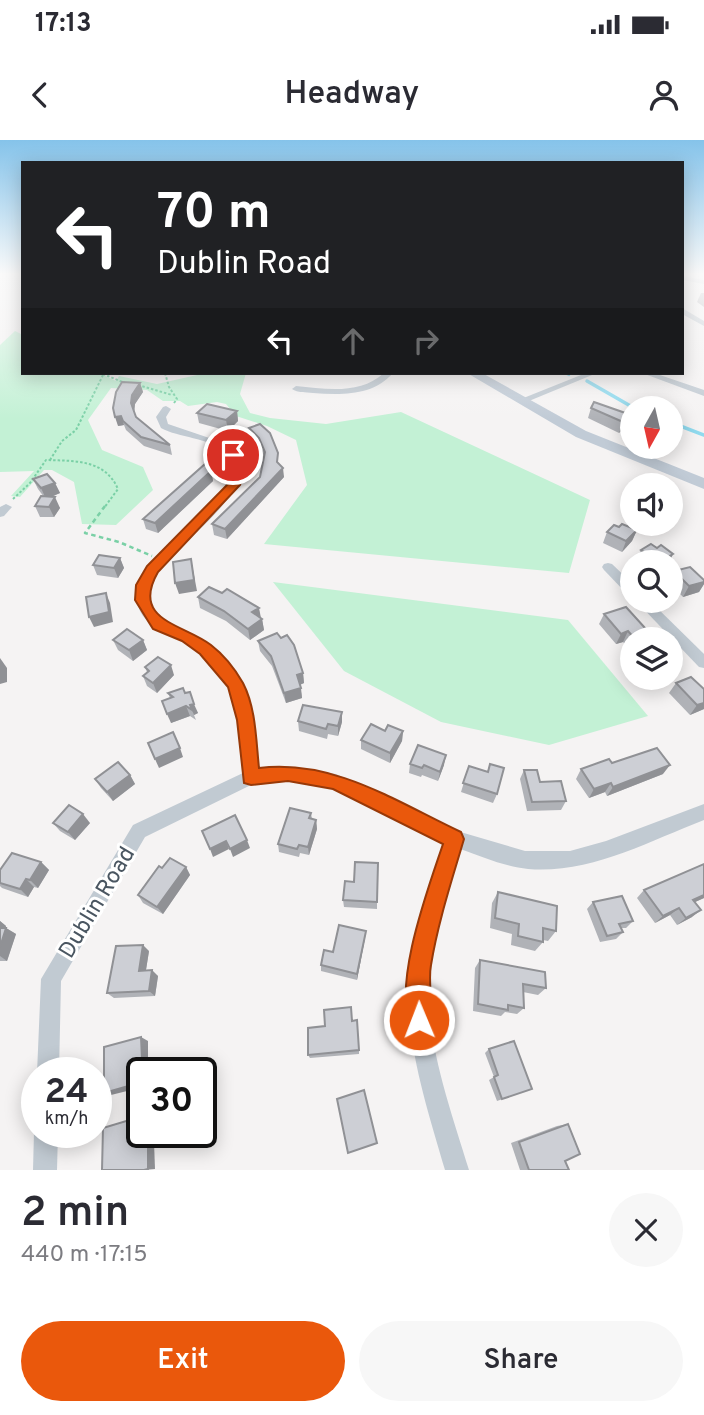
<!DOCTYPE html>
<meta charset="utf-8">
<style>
body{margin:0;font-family:Overpass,sans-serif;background:#f7f7f7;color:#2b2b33;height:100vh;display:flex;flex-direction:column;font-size:26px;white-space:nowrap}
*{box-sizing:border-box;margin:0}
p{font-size:23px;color:#7c7c81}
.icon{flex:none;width:38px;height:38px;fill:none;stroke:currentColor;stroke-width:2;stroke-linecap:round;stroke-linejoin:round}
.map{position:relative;height:1030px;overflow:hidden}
.sheet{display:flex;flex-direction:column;background:#fff;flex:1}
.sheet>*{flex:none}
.top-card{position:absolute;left:21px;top:21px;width:663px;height:214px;border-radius:0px;box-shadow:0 4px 18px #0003;background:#202124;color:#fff;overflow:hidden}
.needle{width:46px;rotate:188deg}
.buttons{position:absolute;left:620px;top:256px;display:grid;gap:14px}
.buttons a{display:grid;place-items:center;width:63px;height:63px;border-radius:50%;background:#fff;box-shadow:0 4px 18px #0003;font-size:35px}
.speed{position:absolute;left:21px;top:917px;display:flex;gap:14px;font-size:35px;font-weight:700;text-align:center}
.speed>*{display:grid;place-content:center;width:91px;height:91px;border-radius:50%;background:#fff;box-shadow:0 4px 18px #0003;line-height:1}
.speed small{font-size:18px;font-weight:400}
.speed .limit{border:4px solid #111;border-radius:10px;background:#fff;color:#111}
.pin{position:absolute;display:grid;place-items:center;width:60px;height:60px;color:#fff;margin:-30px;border:4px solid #fff;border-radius:50%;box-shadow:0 2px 7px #0007}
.me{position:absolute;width:77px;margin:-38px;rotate:359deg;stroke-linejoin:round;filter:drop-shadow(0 0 5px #0008)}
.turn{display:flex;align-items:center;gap:24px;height:147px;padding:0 21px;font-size:32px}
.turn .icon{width:91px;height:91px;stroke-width:2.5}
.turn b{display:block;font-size:49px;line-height:60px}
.lanes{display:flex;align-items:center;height:66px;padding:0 21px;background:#0003;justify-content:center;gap:35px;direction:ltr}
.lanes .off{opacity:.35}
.round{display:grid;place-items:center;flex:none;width:74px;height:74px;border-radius:37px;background:#f7f7f7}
.headline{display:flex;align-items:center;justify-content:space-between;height:119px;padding:0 21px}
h1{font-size:42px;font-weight:600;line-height:52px}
.cta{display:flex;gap:14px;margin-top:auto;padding:14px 21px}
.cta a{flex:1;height:80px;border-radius:42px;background:#ea580c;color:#fff;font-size:28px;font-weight:600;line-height:80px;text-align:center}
.cta a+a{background:#f7f7f7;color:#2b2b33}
.status{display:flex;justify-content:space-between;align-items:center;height:49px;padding:0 35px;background:#fff;direction:ltr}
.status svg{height:19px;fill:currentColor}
header{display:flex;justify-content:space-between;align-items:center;height:91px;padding:0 21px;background:#fff;font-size:32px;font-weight:600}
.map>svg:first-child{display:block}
</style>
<div class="status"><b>17:13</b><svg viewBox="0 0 49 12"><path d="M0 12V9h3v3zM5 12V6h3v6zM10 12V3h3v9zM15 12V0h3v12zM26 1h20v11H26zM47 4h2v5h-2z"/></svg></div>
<header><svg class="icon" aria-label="back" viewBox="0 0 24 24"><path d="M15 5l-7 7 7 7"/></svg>Headway<svg class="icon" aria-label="person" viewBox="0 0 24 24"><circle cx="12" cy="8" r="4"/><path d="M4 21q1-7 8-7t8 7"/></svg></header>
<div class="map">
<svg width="704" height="1030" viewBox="0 0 704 1030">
<rect width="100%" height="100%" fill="#f5f3f3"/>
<g fill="#c3f1d5">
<polygon points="15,191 23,195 23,233 99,233 116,241 119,236 157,244 206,233 246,233 240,254 250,273 270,278 326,284 401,272 590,360 569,433 264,404 307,345 296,300 267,286 236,276 226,264 217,262 188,266 180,261 163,261 147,250 111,248 88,280 102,310 143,327 153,350 116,385 82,384 74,342 52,330 44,330 20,357 11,356 34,331 0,332 0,205"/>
<polygon points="273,442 568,480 648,576 549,605 441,582 344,531"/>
</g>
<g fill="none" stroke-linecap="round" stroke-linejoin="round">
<polyline stroke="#90daee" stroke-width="2.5" points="565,233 569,235"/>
<g stroke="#90daee" stroke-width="3.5">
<polyline points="587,241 634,268"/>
<polyline points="670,282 704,295"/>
</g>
<g stroke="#7ad0a6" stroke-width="2" stroke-dasharray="2.5 2" stroke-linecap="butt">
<polyline points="165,233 169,247 177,259 174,263"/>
<polyline points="103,234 125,243"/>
<polyline points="138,245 172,255"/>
<polyline points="50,320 62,301 76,290 104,233"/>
<path d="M13 359 30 343 46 320C74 321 105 319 118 349L104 368"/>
</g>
<polyline stroke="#7ad0a6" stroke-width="2.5" stroke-dasharray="4.5 3.5" stroke-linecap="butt" points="105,366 85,393 119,402 152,416"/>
<g fill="#c1cad2" fill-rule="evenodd">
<polygon points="682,136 704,140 704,144 682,140"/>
<polygon points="682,168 704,181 704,186 682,174"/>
<path d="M384 233H393C373 256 342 255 313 253 305 252 298 253 292 249L296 246C326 249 360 255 384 233Z"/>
<polygon points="586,233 597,233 524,263 516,261"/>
<polygon points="642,233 654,233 704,250 704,256"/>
<path d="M166 266 171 269 166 277 168 284 224 303 232 308 243 326C235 364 198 388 172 416 165 423 156 432 152 441 137 480 183 486 205 501 217 509 227 520 235 532 254 561 256 595 259 629L288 626 336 634 457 691 525 711H570L606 701 704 664V680C647 702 590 734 528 729 505 727 481 716 460 709 449 743 435 777 430 813 420 887 448 961 469 1030H445C425 961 400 888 411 815 416 777 432 740 444 703L334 648 288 640 253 644 145 697 61 841 59 933H37L41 839 133 685 243 633C241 602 242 567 225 540 216 527 205 515 191 506 165 489 129 485 139 445 141 438 146 432 150 426 174 390 222 370 233 326 230 321 227 315 224 312 208 297 179 298 161 288L156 277 163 267Z"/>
<polygon points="6,364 12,367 4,376 0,377 0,367"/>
<polygon points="608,423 612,424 632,443 632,455 627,454 604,430 602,427 604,424"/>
<polygon points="635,460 649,460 704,514 704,528 699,527"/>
<polygon points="37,986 37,992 58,992 57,1030 33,1030 34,992"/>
</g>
<polygon fill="#c1cbd6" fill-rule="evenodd" points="467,233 482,233 586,291 704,338 704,349 576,297"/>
</g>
<g fill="#b0b2b7">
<polygon points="701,153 704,153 704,167 697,162"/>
<polygon points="140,243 143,252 135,264 134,272 136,277 170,305 172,315 144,306 126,290 124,285 118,286"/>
<polygon points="591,268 631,275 627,285 619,293 588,278"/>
<polygon points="237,271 238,281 228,291 199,283 197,273"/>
<polygon points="260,284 279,324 284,337 227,399 214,395 212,384 260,337 264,316 260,307 250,298 249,288"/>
<polygon points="211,331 213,341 158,393 146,389 143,379"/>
<polygon points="33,339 55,343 60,353 51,357 60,368 54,377 40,377 35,366 44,357 38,349"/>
<polygon points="619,387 637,390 632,401 622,412 603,403 607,392"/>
<polygon points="657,408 673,414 669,422 638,422 636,420 641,410"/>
<polygon points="120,418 124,428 118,438 97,435 93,425"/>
<polygon points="674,431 704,440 704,444 699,452 683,457 670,443 670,438"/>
<polygon points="198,457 261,478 262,479 264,490 250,500 226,481 200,468"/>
<polygon points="604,474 655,499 632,499 632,511 623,502 616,504 599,484"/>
<polygon points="113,500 143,500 147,510 133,521 118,510"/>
<polygon points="258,501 303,533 304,543 300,545 302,558 286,563 272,526 260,511"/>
<polygon points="145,527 174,535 157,553 147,546 143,536 147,532"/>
<polygon points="676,543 704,569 690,575 669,553"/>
<polygon points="168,553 185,553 198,573 194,575 196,580 190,576 171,583 170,558"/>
<polygon points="298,581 342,582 338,596 328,594 327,599 299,591"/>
<polygon points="385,591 403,591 402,601 390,623 361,609 361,600"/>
<polygon points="612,623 663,634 607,656 605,652 589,658 576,639 581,629"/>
<polygon points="410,624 444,625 438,641 422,635 421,637 409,633"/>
<polygon points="490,624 497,654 493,663 461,652 469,626 487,632"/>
<polygon points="524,630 566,661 561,670 527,671 520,639"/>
<polygon points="130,635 135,644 113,661 101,648 95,639"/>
<polygon points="311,673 312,679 316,680 317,689 309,715 300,713 299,717 279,712 278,704"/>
<polygon points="53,683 90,683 75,700 60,691"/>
<polygon points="41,722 49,730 38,748 34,747 28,757 2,748 0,746 0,730"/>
<polygon points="704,724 704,758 695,762 692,777 677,785 670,775 655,783 637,758 644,750"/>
<polygon points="186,727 190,735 163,774 143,763 138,755 162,728"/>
<polygon points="354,742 377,762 377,769 344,767 343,760"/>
<polygon points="498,752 556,791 548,801 543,800 543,802 535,811 511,805 512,794 490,788 492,763"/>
<polygon points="593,762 633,781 626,788 621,788 623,792 616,799 600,802 587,769"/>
<polygon points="0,781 6,786 6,788 16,794 7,821 0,821"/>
<polygon points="365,798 357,840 321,831 321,825 333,812"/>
<polygon points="149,811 146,830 158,836 155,856 114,858 107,853"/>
<polygon points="480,820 546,848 538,855 523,852 524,868 517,874 505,872 501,876 473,871 475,828"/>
<polygon points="325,886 359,910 359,914 310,918 308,915"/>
<polygon points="489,909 532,949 497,961 489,940 494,937 485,913"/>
<polygon points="568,984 565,1021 569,1030 520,1030 511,1003 557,986"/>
</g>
<g fill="#909195">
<polygon points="140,243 143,252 135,264 134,273 131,263 132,255"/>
<polygon points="237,271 238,281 228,291 226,280"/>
<polygon points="631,275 627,285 619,293 623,282"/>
<polygon points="121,276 124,285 118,286 115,277"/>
<polygon points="283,328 284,337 227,399 225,389"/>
<polygon points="211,331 213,341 158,393 155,383"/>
<polygon points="55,343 60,353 46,359 41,348"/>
<polygon points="55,357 60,368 54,377 49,367"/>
<polygon points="637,390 632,401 622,412 626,401"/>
<polygon points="673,414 669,422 659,422"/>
<polygon points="120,418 124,428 118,438 114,428"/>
<polygon points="191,419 197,451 179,454 175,443"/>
<polygon points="704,442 704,444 699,452 683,457 689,446"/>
<polygon points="106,453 110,463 113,482 94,487 89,477"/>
<polygon points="259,468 261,478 252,472"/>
<polygon points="262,479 264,490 250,500 248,489"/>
<polygon points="628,491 623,502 616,504 621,494"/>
<polygon points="143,500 147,510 133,521 129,510"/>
<polygon points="0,518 7,528 7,542 0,544"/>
<polygon points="171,525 174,535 157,553 153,543"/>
<polygon points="303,533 304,543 299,545 297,535"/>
<polygon points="301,548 302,558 286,563 284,553"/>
<polygon points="704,563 704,569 690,575 697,565"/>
<polygon points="194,564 198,573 194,575 190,565"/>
<polygon points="186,566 190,576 171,583 167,574"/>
<polygon points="342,572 342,582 338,596 338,586"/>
<polygon points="403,591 402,601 390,623 390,613"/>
<polygon points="180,608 183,617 159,628 155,619"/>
<polygon points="446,615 444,625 438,641 440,632"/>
<polygon points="670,625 663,634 607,656 613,647"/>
<polygon points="130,635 135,644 113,661 107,652"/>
<polygon points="611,643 605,652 589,658 594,649"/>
<polygon points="83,674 90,683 75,700 68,692"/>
<polygon points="316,680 317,689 309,715 308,707"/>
<polygon points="247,700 250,708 233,717 230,709"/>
<polygon points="226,701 229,709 213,717 210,709"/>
<polygon points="41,722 49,730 38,748 30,740"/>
<polygon points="186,727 190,735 163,774 157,767"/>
<polygon points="26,739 34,747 28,757 20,749"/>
<polygon points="704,755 704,758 684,767 693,760"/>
<polygon points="679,768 670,775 655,783 663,776"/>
<polygon points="701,770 692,777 677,785 686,778"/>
<polygon points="0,781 6,786 3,794 0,792"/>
<polygon points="6,788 16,794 7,821 0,816 0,807"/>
<polygon points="366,791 365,798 357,840 357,834"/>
<polygon points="143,805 149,811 145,836 139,831"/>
<polygon points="152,830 158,836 155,856 149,851"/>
<polygon points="141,897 148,901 148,922 138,925 139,948 111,955 104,953 132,922"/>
<polygon points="136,978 142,979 142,992 143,992 144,1005 136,1004"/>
<polygon points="148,1001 154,1002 155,1029 144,1030"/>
</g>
<g fill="#cdcfd5" stroke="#909195" stroke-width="2">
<polygon points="122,242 140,243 132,255 131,263 136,277 170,305 141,297 123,281 121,276 115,277 113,268 116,252"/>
<polygon points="594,262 631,275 623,282 591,268"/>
<polygon points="207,264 237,271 226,280 197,273"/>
<polygon points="260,284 270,293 278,313 277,322 283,328 225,389 212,384 260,337 265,312 259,298 249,288"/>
<polygon points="205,324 211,331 155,383 143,379"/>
<polygon points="47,334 55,343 41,348 33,339"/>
<polygon points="41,356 55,357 49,367 35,366"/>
<polygon points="622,384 637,390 626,401 607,392 614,385 619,387"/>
<polygon points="651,404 657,408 661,405 673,414 659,422 641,410"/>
<polygon points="99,415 120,418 114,428 93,425"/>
<polygon points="191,419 194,440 175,443 173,422"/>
<polygon points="690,427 704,440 704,442 689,446 674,431"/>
<polygon points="209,447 222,453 227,449 259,468 252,472 262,479 248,489 224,471 198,457"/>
<polygon points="106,453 109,472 89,477 86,457"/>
<polygon points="626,467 655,499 635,499 628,491 621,494 604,474"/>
<polygon points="127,489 143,500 129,510 113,500"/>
<polygon points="277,493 281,498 287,495 294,505 303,533 297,535 301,548 284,553 271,516 258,501"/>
<polygon points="158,517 171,525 153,543 143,536 149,531 145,527"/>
<polygon points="691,537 704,549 704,563 697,565 676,543"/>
<polygon points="183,548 185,553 190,552 194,564 190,565 192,570 186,566 167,574 162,561 173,557 168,553"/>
<polygon points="303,565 342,572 338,586 328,584 326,589 298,581"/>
<polygon points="371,584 385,591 388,585 403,591 390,613 361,600"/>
<polygon points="173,592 180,608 155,619 148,603"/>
<polygon points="418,605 446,615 440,632 424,625 422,628 410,624"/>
<polygon points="657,608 670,625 613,647 611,643 594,649 581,629 609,619 612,623"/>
<polygon points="118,622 130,635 107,652 95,639"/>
<polygon points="490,624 504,628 497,654 463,643 469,626 488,632"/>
<polygon points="524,630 537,630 540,642 561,641 566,661 532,662"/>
<polygon points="69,665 83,674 68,692 53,683"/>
<polygon points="290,668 311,673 309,678 316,680 308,707 299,705 297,709 278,704"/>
<polygon points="235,675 247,700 230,709 226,701 210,709 202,691"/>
<polygon points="12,713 41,722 30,740 26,739 20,749 0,743 0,730"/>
<polygon points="170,718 186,727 157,767 138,755 159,726 162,728"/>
<polygon points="355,722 378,723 377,762 343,760 345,741 354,742"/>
<polygon points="704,724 704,755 693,760 701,770 686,778 679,768 663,776 644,750"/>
<polygon points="498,752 557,766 556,791 543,788 543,802 518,796 519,784 495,778"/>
<polygon points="622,756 633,781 619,784 623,792 607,796 593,762"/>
<polygon points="339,785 366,791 357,834 321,825 324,810 333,812"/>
<polygon points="0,788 6,788 0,807"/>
<polygon points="143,805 139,831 152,830 149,851 107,853 116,806"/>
<polygon points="480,820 545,832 546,848 523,844 524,868 508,865 508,870 478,864"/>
<polygon points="351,867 352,881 357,880 359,910 308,915 308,888 325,886 324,870"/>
<polygon points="141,897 142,919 132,922 132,945 104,953 104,907"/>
<polygon points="514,901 532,949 502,959 494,937 498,935 489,909"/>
<polygon points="364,950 377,1003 348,1013 337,959"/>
<polygon points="136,978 136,1004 148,1001 148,1029 144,1030 102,1030 103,988"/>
<polygon points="568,984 580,1014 565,1021 569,1030 529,1030 519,1002"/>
</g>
<linearGradient id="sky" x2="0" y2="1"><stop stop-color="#85c3ea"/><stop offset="0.48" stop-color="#fafafa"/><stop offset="1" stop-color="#fafafa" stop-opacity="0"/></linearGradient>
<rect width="704" height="279" fill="url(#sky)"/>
<path fill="#ea580c" stroke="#983908" stroke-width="2" d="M233 311 237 312 245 329 240 345 158 432C130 481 184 484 211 505 224 515 235 529 243 543 256 568 256 600 259 628 334 619 395 661 461 692L464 699C452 740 438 782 431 825 427 846 436 869 428 889L419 892 411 889C392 844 428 749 443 704L333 649 288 641 251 645 244 643 237 580 228 547 200 514 182 501 153 489 135 460 136 445 147 426 228 344 233 329 227 315Z"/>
<g text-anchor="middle" stroke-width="6" stroke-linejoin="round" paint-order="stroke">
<g font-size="23" fill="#4a5661" stroke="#fff">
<text transform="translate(96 762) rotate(-59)" y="8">Dublin Road</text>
</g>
</g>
</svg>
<div class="buttons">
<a><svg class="needle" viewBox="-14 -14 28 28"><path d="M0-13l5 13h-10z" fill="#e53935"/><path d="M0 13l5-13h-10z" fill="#7c7c81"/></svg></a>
<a><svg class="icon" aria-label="sound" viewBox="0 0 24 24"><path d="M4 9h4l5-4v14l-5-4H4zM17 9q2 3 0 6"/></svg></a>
<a><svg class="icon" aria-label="search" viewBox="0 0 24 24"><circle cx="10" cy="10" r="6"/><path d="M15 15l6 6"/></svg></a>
<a><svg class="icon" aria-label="layers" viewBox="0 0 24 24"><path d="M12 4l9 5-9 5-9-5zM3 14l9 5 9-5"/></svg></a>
</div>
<div class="speed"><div>24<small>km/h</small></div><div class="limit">30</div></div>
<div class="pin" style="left:233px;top:315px;background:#d93025"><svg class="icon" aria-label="arrive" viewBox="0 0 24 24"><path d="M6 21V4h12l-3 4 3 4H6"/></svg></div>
<svg class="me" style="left:419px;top:880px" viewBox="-20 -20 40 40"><circle r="17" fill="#ea580c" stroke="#fff" stroke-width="3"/><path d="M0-11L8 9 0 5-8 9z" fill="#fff"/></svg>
<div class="top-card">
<div class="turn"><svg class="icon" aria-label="left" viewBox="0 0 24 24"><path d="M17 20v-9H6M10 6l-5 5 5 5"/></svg><div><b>70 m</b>Dublin Road</div></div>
<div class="lanes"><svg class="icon" aria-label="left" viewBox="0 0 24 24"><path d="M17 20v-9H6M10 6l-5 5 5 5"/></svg><svg class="icon off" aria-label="ahead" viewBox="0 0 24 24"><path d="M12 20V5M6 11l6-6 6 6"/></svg><svg class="icon off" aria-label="right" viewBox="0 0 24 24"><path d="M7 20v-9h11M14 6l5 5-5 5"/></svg></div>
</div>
</div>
<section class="sheet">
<div class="headline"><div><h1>2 min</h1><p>440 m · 17:15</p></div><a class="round"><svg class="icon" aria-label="close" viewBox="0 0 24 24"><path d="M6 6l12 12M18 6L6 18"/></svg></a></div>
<div class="cta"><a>Exit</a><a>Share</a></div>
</section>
